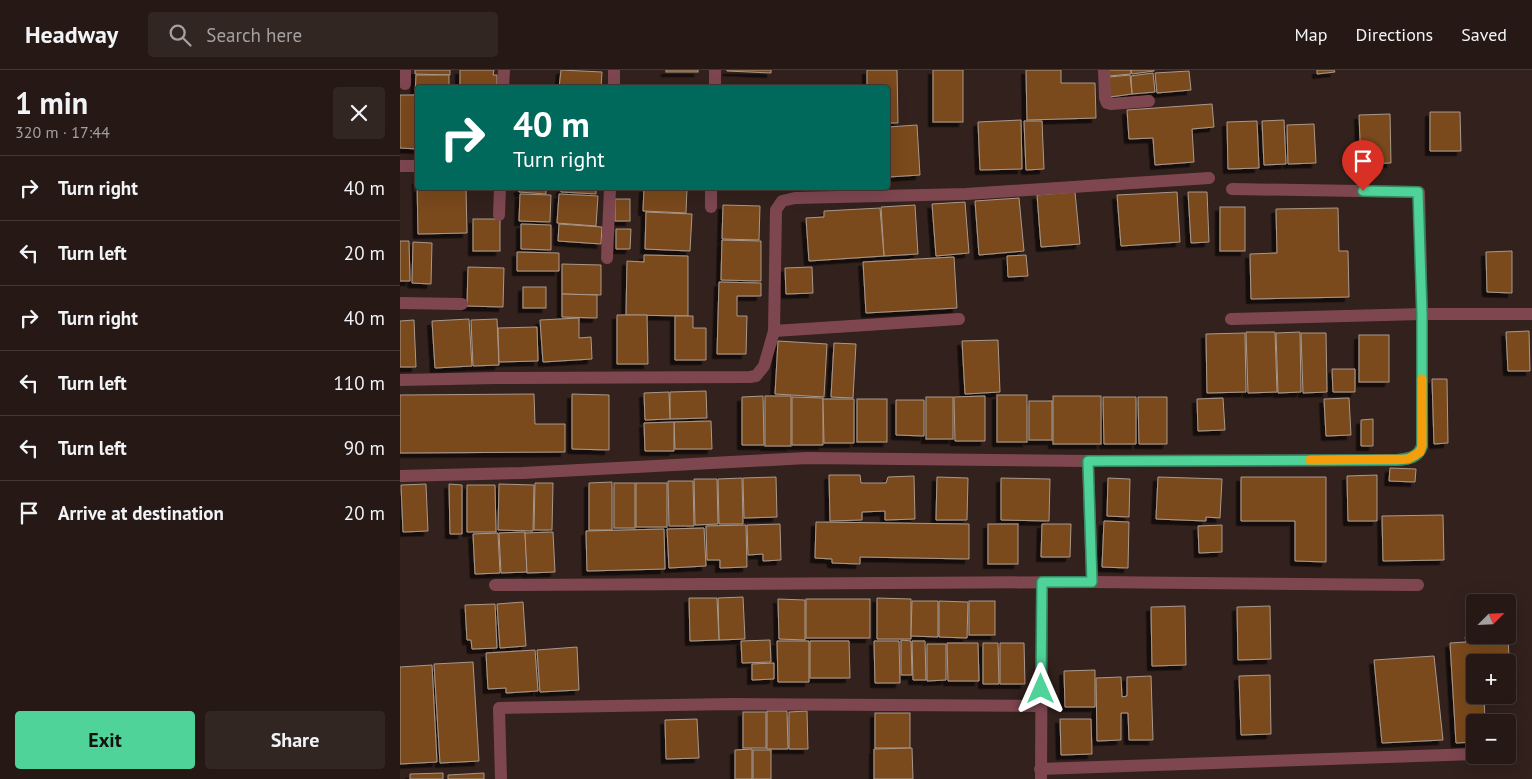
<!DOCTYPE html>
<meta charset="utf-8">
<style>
body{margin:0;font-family:"PT Sans",sans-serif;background:#322622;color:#f1f3f6;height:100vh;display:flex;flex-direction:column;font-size:19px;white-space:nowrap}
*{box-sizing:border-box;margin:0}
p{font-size:16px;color:#a4a0a0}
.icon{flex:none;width:28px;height:28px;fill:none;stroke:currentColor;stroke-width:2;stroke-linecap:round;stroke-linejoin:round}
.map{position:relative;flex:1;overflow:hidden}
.panel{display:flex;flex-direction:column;background:#261915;width:400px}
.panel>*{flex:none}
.banner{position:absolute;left:15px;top:15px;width:475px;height:105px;border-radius:5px;box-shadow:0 5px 20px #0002,0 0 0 1px #423834;background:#00695c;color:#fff;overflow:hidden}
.needle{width:32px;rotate:66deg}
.fabs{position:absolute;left:1066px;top:524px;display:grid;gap:10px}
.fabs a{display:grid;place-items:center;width:50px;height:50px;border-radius:5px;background:#261915;box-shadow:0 5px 20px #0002,0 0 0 1px #423834;font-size:25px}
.pin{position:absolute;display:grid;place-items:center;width:42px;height:42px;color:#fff;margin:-51px -21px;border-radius:50% 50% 50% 0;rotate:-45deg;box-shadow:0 0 5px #0007}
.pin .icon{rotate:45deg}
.me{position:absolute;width:55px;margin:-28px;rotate:0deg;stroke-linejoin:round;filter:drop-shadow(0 0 4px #0008)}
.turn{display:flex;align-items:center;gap:18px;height:105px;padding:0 15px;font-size:22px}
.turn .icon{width:65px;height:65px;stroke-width:2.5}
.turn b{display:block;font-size:35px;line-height:42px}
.round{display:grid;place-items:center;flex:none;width:52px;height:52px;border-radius:5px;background:#322622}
.headline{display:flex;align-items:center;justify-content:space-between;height:85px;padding:0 15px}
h1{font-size:30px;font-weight:600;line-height:38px}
.cta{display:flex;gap:10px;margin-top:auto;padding:10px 15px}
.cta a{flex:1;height:58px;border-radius:5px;background:#50d398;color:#111;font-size:20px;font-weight:600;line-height:58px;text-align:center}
.cta a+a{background:#322622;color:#f1f3f6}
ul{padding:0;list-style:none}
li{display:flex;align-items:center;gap:15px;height:65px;padding:0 15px;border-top:1px solid #423834}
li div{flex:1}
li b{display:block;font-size:19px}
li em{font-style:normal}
header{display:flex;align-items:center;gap:30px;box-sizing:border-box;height:70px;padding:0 25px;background:#261915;border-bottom:1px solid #423834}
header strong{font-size:24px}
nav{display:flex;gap:28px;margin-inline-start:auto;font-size:18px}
.search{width:350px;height:45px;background:#322622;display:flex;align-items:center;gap:12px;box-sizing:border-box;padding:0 18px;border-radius:5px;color:#a4a0a0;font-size:19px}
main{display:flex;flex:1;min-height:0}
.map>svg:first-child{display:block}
</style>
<header>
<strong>Headway</strong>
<div class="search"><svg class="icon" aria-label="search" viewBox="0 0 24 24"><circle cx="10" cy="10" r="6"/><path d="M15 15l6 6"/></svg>Search here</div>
<nav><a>Map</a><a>Directions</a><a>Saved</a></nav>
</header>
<main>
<section class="panel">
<div class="headline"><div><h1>1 min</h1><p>320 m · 17:44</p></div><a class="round"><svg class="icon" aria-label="close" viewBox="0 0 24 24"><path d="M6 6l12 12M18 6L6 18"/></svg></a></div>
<ul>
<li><svg class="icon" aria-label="right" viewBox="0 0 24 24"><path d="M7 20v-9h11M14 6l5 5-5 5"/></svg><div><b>Turn right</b></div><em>40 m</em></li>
<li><svg class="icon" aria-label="left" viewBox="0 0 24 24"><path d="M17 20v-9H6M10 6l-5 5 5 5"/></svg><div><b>Turn left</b></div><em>20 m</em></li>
<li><svg class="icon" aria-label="right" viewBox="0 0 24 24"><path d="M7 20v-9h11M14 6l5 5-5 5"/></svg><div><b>Turn right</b></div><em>40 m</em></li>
<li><svg class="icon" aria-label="left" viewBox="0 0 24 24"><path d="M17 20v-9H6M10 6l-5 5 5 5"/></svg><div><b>Turn left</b></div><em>110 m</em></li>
<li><svg class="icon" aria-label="left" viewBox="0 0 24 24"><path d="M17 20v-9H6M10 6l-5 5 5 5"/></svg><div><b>Turn left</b></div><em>90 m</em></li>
<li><svg class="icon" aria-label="arrive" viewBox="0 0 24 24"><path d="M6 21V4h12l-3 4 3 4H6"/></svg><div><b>Arrive at destination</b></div><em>20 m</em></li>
</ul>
<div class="cta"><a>Exit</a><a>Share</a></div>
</section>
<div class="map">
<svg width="1132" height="709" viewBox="0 0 1132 709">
<defs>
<filter id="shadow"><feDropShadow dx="-4.5" dy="4.5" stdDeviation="0" flood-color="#0009"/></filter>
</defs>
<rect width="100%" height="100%" fill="#32211c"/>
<g fill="#7a4a1d" stroke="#aa988a" filter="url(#shadow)">
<polygon points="15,0 50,0 50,5 15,4"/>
<polygon points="60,0 94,0 93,5 97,5 97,18 60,18"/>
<polygon points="161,0 202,2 201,18 159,18"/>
<rect x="266" y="0" width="32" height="2"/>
<polygon points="327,0 371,0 371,3 327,1"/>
<polygon points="467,0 497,0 498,53 488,53 488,18 467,18"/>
<rect x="533" y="0" width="30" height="52"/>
<polygon points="626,0 661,0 661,13 695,13 696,48 627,50"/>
<polygon points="709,0 731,0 731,4 709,6"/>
<polygon points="731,0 754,0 754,1 732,4"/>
<polygon points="917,0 934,0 935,2 917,4"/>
<polygon points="789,1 791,20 757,23 755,3"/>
<polygon points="753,3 755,22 732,24 731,6"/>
<polygon points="16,5 49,5 49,18 18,18 18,25 15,25"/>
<polygon points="730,5 732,24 710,27 709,7"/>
<polygon points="0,25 18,25 18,79 0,78"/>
<polygon points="812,34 814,57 792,59 794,92 755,95 753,68 729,69 727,40"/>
<polygon points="1030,42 1060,42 1061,81 1030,81"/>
<polygon points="990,44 991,93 961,94 959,45"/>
<polygon points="621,50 622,99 580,100 578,52"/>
<polygon points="884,50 886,94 864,95 862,51"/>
<polygon points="624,51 642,51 644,99 626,100"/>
<polygon points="857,51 859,98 828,99 827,52"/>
<polygon points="914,54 916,93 888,94 887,55"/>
<polygon points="517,55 520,105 488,107 488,57"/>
<polygon points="17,109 18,118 66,118 67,163 18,164"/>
<polygon points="119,118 146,118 146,124 119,122"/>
<polygon points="161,118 196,118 196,124 161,122"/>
<polygon points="244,118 287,118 286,143 243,141"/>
<polygon points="675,122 680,174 641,177 637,125"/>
<polygon points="777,122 780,172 721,176 717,125"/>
<polygon points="788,122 807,122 809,172 791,173"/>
<polygon points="120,124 151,125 150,152 119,151"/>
<polygon points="159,124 198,126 196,156 157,153"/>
<polygon points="619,128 624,181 579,185 575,131"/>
<rect x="215" y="129" width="15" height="22"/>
<polygon points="565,132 569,183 536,186 532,134"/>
<polygon points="323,135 360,136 359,170 322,169"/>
<polygon points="515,135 518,184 484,186 481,137"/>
<rect x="820" y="137" width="25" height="44"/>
<polygon points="480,138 484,186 409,191 406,148 424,147 424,141"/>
<polygon points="938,138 939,181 948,181 949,227 851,229 850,184 877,183 876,139"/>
<polygon points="246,142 292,144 290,181 245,179"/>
<rect x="73" y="149" width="27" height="32"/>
<polygon points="121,154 151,155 151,180 121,179"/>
<polygon points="159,154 202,157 201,174 158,171"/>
<polygon points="216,159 231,159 230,179 216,179"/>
<polygon points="322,170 361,171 361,211 321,210"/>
<polygon points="0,171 9,171 10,211 0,211"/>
<polygon points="13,172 32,173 31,214 12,213"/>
<polygon points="1112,181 1112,223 1087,222 1086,182"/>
<polygon points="117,182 159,183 159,201 117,201"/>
<polygon points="244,185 288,186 288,246 226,245 227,191 244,192"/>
<polygon points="626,185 628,206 608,207 607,186"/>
<polygon points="554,187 557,238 466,243 463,192"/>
<polygon points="162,194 201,195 201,225 162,224"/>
<polygon points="68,197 104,198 103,237 67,236"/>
<polygon points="412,197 413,223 386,224 385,198"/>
<polygon points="319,212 361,213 361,226 337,226 337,246 347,246 346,284 317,284"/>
<rect x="123" y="217" width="23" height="21"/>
<polygon points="162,224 197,225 197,248 162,247"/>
<polygon points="217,245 247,245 248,294 217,294"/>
<polygon points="275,246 293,246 293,258 306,258 306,290 275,290"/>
<polygon points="179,248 179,268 191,267 192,289 143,292 140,250"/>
<polygon points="69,249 72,296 35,298 32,251"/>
<polygon points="97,249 99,295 73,296 71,250"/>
<polygon points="14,250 16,297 0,297 0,251"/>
<polygon points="137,257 138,291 99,292 98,258"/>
<polygon points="1129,261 1130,301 1108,301 1106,262"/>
<polygon points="846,262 875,262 877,322 848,323"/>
<polygon points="900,262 901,322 878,323 876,263"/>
<polygon points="845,263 846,322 807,323 806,264"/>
<polygon points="901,263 926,263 927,322 903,323"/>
<rect x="959" y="265" width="30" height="47"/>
<polygon points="598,270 600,322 565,324 562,271"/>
<polygon points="378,271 427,274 424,327 375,324"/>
<polygon points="434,273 456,274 453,328 431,327"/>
<polygon points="932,299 955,299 955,322 933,322"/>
<polygon points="1032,309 1047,309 1048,373 1034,374"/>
<polygon points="306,321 307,348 270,349 270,322"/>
<polygon points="269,322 270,349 245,350 244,323"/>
<polygon points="134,324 135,354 165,354 165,382 0,383 0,325"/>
<polygon points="172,324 209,325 209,380 172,379"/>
<rect x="597" y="325" width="30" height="47"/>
<polygon points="363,326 364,375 342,375 342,327"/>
<rect x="365" y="326" width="26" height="50"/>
<polygon points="585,326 585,371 555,371 554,327"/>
<rect x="653" y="326" width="48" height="48"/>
<polygon points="392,327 423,328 423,375 392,375"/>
<rect x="526" y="327" width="27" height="42"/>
<polygon points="703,327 736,327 736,374 704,374"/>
<polygon points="738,327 767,327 767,374 739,374"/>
<polygon points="823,328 825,360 798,361 797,329"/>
<polygon points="949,328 951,365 926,366 924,329"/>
<polygon points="423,329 454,329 454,373 424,373"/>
<rect x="457" y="329" width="30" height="43"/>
<polygon points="496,330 524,330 524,366 496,365"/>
<rect x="629" y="331" width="23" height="39"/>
<polygon points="973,349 973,376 961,376 961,350"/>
<polygon points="311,351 312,379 275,379 274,352"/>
<polygon points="274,352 274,381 245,381 244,353"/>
<polygon points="990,398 1016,399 1015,412 989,411"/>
<polygon points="429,405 460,405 461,413 486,413 488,407 514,406 515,449 485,450 485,441 462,442 462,450 430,451"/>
<polygon points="977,405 977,451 948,451 947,406"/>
<polygon points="376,407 377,447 344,448 343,408"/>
<polygon points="537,407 568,408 567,450 536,450"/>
<polygon points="758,407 822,409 820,448 806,447 806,451 756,449"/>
<polygon points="841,407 926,407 926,492 895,491 895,451 841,451"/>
<polygon points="342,408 343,454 319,454 318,409"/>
<polygon points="601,408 650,409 649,451 601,450"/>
<polygon points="708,408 730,409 729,447 707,446"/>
<polygon points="294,409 317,409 318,454 295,455"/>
<polygon points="268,411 293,411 294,456 269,456"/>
<polygon points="212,412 212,460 189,460 189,413"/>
<polygon points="135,413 153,413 152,460 134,460"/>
<rect x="214" y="413" width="21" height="45"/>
<rect x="236" y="413" width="31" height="44"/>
<polygon points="26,414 28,461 3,462 1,415"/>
<polygon points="49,414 62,415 62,464 50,464"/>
<polygon points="99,414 134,415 133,461 98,460"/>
<polygon points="67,415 95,415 96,462 67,462"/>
<polygon points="1043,445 1044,490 983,491 982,446"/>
<polygon points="704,451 729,452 728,498 702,497"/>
<polygon points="416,452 569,454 569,489 460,487 460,494 432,493 432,489 415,488"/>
<polygon points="380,454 381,490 363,491 363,484 348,485 347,455"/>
<rect x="588" y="454" width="30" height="40"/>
<polygon points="642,454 671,454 670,487 641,487"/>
<polygon points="346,455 347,497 320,498 320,490 307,490 306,456"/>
<polygon points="822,455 822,482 799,483 798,456"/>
<polygon points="304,458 306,496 269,498 267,459"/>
<polygon points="264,459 265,499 187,501 186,461"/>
<polygon points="125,462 127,502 101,503 99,463"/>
<polygon points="153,462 155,502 127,503 125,463"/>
<polygon points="98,463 100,503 75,504 73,464"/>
<polygon points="343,527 345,569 319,570 318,528"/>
<polygon points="289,528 317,528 319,570 290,571"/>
<polygon points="477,528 511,529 511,569 477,569"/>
<polygon points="378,529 405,530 405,570 379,569"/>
<rect x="406" y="529" width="64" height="39"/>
<polygon points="512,531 538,531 538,567 511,566"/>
<polygon points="539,531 568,532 567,568 539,567"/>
<rect x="569" y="531" width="26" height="34"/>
<polygon points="123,532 126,576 100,578 97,534"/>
<polygon points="95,534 97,578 72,579 71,570 67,570 65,535"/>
<polygon points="785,536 786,595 752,596 751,537"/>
<polygon points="870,536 871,589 838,590 837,537"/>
<polygon points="1108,565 1109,588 1082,589 1082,592 1075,592 1075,625 1084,625 1085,652 1075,652 1075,672 1056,673 1050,573 1066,572 1065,567"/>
<polygon points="370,570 371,592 342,593 341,571"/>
<polygon points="501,570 511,571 512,605 501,605"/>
<polygon points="377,571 409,571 409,612 378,612"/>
<polygon points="410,571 449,571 450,608 410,608"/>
<polygon points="474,571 499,571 500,613 475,613"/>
<polygon points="512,571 525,571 526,610 513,610"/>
<polygon points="547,573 578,573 579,611 548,611"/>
<polygon points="583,573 598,573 599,614 583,614"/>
<polygon points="600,573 624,573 625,614 600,614"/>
<polygon points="527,574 546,574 546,610 527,611"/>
<polygon points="177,577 179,620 140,622 137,580"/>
<polygon points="135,580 138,621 106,623 106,618 88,619 86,583"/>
<polygon points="1034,586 1043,670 982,673 974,590"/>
<polygon points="73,592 79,691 40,693 34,594"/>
<polygon points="374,593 374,609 352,610 352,594"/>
<polygon points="32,595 37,692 0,694 0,597"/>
<polygon points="695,600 695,637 665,637 664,601"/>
<polygon points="870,605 871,664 841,665 839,606"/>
<polygon points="751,606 753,670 729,670 728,643 721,643 721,670 697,671 696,608 721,607 722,627 727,626 727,607"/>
<polygon points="367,641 387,641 388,679 367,679"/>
<polygon points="407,641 408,679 389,679 389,642"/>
<rect x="343" y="642" width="23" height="36"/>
<rect x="475" y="643" width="35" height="35"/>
<polygon points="297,649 299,688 266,689 265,650"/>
<polygon points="660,649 691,649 692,684 661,685"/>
<polygon points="512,678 513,709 474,709 474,679"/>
<polygon points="352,679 352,709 335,709 335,680"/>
<rect x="353" y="680" width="18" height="29"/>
<polygon points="43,703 43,709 10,709 10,704"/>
<polygon points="84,703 84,709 48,709 48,705"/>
</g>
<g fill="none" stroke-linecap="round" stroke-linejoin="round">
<g stroke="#7e4750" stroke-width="12">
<polyline points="704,0 705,28 707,33 711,34 749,31"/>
<polyline points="5,14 5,0"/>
<polyline points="103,18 104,0"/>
<polyline points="214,18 214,0"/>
<polyline points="315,18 315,0"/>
<polyline points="0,96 18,96"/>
<polyline points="311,137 311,118"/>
<polyline points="99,145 100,118"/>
<polyline points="207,188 210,118"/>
<polyline points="0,233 62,234"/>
<polyline points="831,249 1022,244 1132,244"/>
<polyline points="374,261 559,249"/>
<polyline points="0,310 96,308 350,307 356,306 364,296 374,261 376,140 382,131 395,128 566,124 809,108"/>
<polyline points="688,391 692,512"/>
<path d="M0 406 122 403 407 388 688 391 997 390C1008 389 1018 388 1022 376V244L1019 122 832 119"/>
<polyline points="95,515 692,512 1018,515"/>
<polyline points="1108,683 1111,683"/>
<polyline points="640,699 1075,684"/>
<polyline points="101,709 99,638 331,634 641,636"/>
<polyline points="641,709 642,512"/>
</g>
</g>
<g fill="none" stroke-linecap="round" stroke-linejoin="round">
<defs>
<path id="route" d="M641 619 642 512H692L688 391 997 390C1008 389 1018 388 1022 376V244L1018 122 963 121"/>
</defs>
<use href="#route" stroke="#348963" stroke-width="12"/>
<use href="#route" stroke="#50d398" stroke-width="9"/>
<polyline stroke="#f59e0b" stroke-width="9" points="910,390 1008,389 1020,382 1022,376 1022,309"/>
</g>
</svg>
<div class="fabs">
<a><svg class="needle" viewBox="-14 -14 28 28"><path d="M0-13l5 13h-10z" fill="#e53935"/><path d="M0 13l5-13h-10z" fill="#a4a0a0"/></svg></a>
<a>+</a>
<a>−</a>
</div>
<div class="pin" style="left:963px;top:121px;background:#d93025"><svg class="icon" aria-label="arrive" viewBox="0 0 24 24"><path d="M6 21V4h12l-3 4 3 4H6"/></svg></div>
<svg class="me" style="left:641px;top:619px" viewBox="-20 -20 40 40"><path d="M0-17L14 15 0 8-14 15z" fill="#50d398" stroke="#fff" stroke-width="4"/></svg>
<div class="banner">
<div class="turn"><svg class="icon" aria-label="right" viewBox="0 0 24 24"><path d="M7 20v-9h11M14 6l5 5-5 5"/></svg><div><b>40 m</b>Turn right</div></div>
</div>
</div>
</main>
